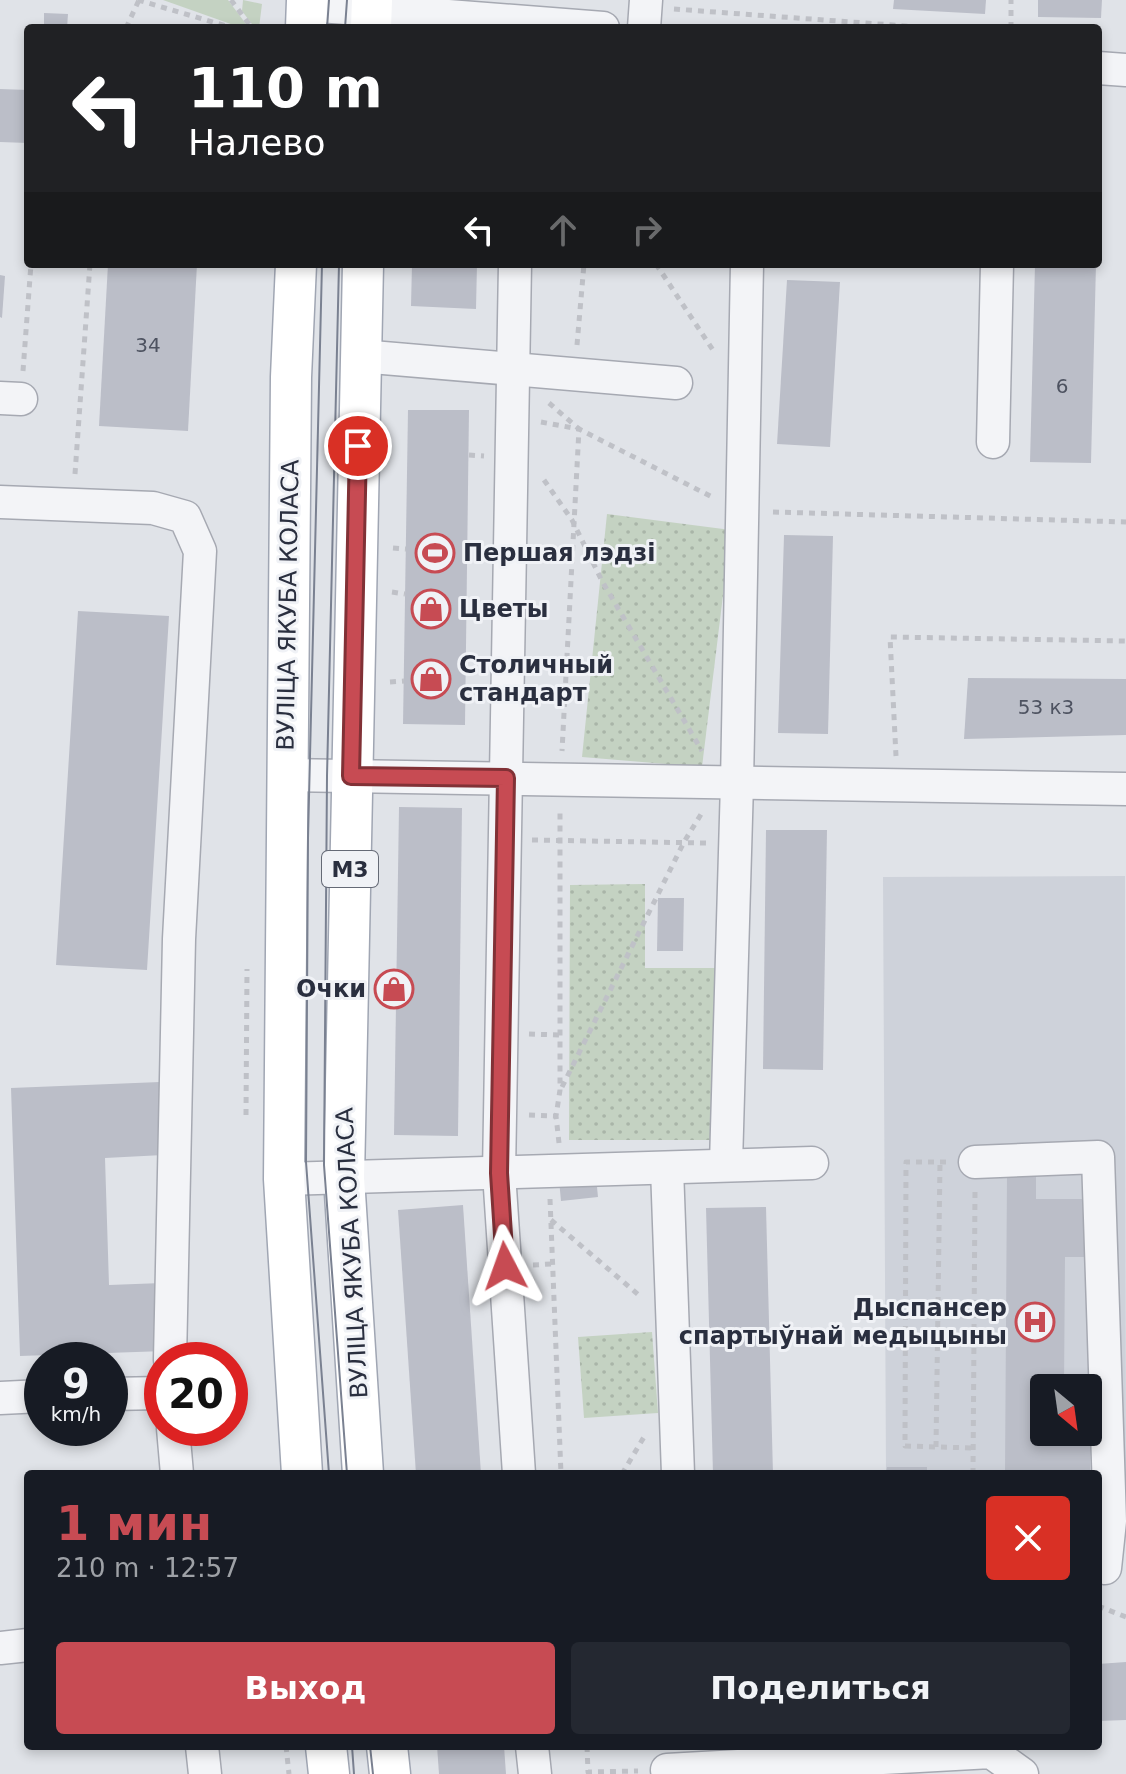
<!DOCTYPE html>
<html lang="ru">
<meta charset="utf-8">
<style>
body{margin:0;font-family:"DejaVu Sans",sans-serif;background:#242831;color:#f1f3f6;height:100vh;display:flex;flex-direction:column;font-size:30px;white-space:nowrap}
*{box-sizing:border-box;margin:0}
p{font-size:26px;color:#9ea1a6}
.icon{flex:none;width:44px;height:44px;fill:none;stroke:currentColor;stroke-width:2;stroke-linecap:round;stroke-linejoin:round}
.map{position:relative;flex:1;overflow:hidden}
.drawer{position:absolute;left:24px;top:1470px;width:1078px;height:280px;display:flex;flex-direction:column;background:#171b24;border-radius:8px;box-shadow:0 4px 12px #0003}
.drawer>*{flex:none}
.top-card{position:absolute;left:24px;top:24px;width:1078px;height:244px;border-radius:8px;box-shadow:0 4px 12px #0003;background:#202124;color:#fff;overflow:hidden}
.needle{width:52px;rotate:151deg}
.controls{position:absolute;left:1030px;top:1374px;display:grid;gap:16px}
.controls a{display:grid;place-items:center;width:72px;height:72px;border-radius:8px;background:#171b24;box-shadow:0 4px 12px #0003;font-size:40px}
.speed{position:absolute;left:24px;top:1342px;display:flex;gap:16px;font-size:40px;font-weight:700;text-align:center}
.speed>*{display:grid;place-content:center;width:104px;height:104px;border-radius:50%;background:#171b24;box-shadow:0 4px 12px #0003;line-height:1}
.speed small{font-size:20px;font-weight:400}
.speed .limit{border:12px solid #d22;background:#fff;color:#111}
.pin{position:absolute;display:grid;place-items:center;width:68px;height:68px;color:#fff;margin:-34px;border:4px solid #fff;border-radius:50%;box-shadow:0 2px 8px #0007}
.me{position:absolute;width:88px;margin:-44px;rotate:356deg;stroke-linejoin:round;filter:drop-shadow(0 0 6px #0008)}
.turn{display:flex;align-items:center;gap:28px;height:168px;padding:0 32px;font-size:36px}
.turn .icon{width:104px;height:104px;stroke-width:2.5}
.turn b{display:block;font-size:56px;line-height:68px}
.lanes{display:flex;align-items:center;height:76px;padding:0 32px;background:#0003;justify-content:center;gap:40px;direction:ltr}
.lanes .off{opacity:.35}
.round{display:grid;place-items:center;flex:none;width:84px;height:84px;border-radius:8px;background:#242831}
.headline{display:flex;align-items:center;justify-content:space-between;height:136px;padding:0 32px}
h1{font-size:48px;font-weight:700;line-height:60px;color:#c74b53}
.cta{display:flex;gap:16px;margin-top:auto;padding:16px 32px}
.cta a{flex:1;height:92px;border-radius:8px;background:#c74b53;color:#fff;font-size:32px;font-weight:700;line-height:92px;text-align:center}
.cta a+a{background:#242831;color:#f1f3f6}
.map>svg:first-child{display:block}
</style>
<div class="map">
<svg width="1126" height="1774" viewBox="0 0 1126 1774">
<defs>
<pattern id="park-dots" width="8" height="8" patternUnits="userSpaceOnUse" patternTransform="scale(2)"><rect width="8" height="8" fill="#c4d2c2"/><path d="M2 2h.1M6 6h.1" fill="none" stroke="#a9b5a8" stroke-width="1.8" stroke-linecap="round"/></pattern>
</defs>
<rect width="100%" height="100%" fill="#e0e3e8"/>
<path fill="#ced2da" fill-rule="evenodd" d="M1125 876 1126 1521H1098V1474H886L883 877ZM1044 1388H1088V1432H1044Z"/>
<g fill="#c4d2c2">
<polygon points="163,0 228,0 246,24 242,28"/>
<polygon points="243,0 262,4 259,28 255,28 242,11"/>
</g>
<g fill="url(#park-dots)">
<polygon points="607,514 731,530 702,767 582,757"/>
<polygon points="645,884 645,968 716,968 716,1140 569,1140 570,885"/>
<polygon points="652,1332 658,1413 584,1418 578,1337"/>
</g>
<g fill="#bbbec8">
<polygon points="894,0 986,0 985,14 893,9"/>
<polygon points="1038,0 1102,0 1101,18 1038,17"/>
<polygon points="44,13 68,14 67,28 44,28"/>
<polygon points="0,89 28,90 28,143 0,142"/>
<polygon points="108,264 197,264 188,431 99,426"/>
<polygon points="412,264 477,264 476,309 411,306"/>
<polygon points="1035,264 1096,264 1091,463 1030,462"/>
<polygon points="0,275 5,276 2,318 0,317"/>
<polygon points="787,280 840,282 830,447 777,444"/>
<polygon points="408,410 469,410 465,725 403,724"/>
<polygon points="784,535 833,536 828,734 778,733"/>
<polygon points="78,611 169,616 147,970 56,965"/>
<polygon points="968,678 1126,679 1126,735 964,739"/>
<polygon points="399,807 462,808 458,1136 394,1135"/>
<polygon points="766,830 827,830 823,1070 763,1069"/>
<polygon points="658,898 684,898 683,951 657,951"/>
<polygon points="160,1082 163,1155 105,1158 109,1285 162,1283 165,1351 20,1356 11,1088"/>
<polygon points="1007,1175 1036,1175 1036,1199 1093,1199 1093,1257 1065,1257 1064,1388 1044,1388 1044,1432 1090,1433 1090,1474 1005,1474"/>
<polygon points="596,1177 598,1197 561,1201 559,1180"/>
<polygon points="463,1205 481,1474 416,1474 398,1210"/>
<polygon points="766,1207 773,1474 713,1474 706,1208"/>
<polygon points="887,1467 927,1467 927,1474 886,1474"/>
<polygon points="1126,1662 1126,1720 1098,1721 1098,1664"/>
<polygon points="437,1746 504,1746 506,1774 439,1774"/>
</g>
<g fill="none" stroke-linecap="round" stroke-linejoin="round">
<defs>
<g id="minor">
<polyline points="307,5 603,28"/>
<polyline points="644,28 646,0"/>
<polyline points="1098,68 1126,70"/>
<polyline points="515,264 499,1173 519,1474"/>
<polyline points="360,356 676,383"/>
<polyline points="0,398 21,399"/>
<polyline points="993,442 997,264"/>
<polyline points="0,502 153,508 185,517 200,551 179,939 170,1360"/>
<polyline points="286,775 1126,789"/>
<polyline points="975,1162 1098,1157 1110,1521 1105,1568"/>
<polyline points="726,1164 737,783 747,264"/>
<polyline points="667,1168 678,1474"/>
<polyline points="284,1179 812,1163"/>
<polyline points="110,1394 162,1393"/>
<polyline points="0,1398 42,1396"/>
<polyline points="173,1428 177,1474"/>
<polyline points="0,1648 28,1645"/>
<polyline points="202,1746 205,1774"/>
<polyline points="532,1746 535,1774"/>
<polyline points="667,1770 991,1752 1022,1774"/>
</g>
<g id="major">
<polyline points="306,28 307,0"/>
<polyline points="371,28 372,0"/>
<polyline points="296,264 291,377 284,1179 302,1474"/>
<polyline points="363,264 344,1178 363,1474"/>
<polyline points="326,1746 329,1774"/>
<polyline points="387,1746 390,1774"/>
</g>
</defs>
<use href="#minor" stroke="#a6a9b2" stroke-width="35"/>
<use href="#major" stroke="#a0a6b3" stroke-width="43"/>
<g stroke="#bfc1c7" stroke-width="5" stroke-dasharray="6 6" stroke-linecap="butt">
<polyline points="138,0 233,28"/>
<polyline points="231,0 252,28"/>
<polyline points="674,9 933,28"/>
<polyline points="126,28 139,0"/>
<polyline points="1011,28 1011,0"/>
<polyline points="656,264 713,350"/>
<polyline points="577,345 584,264"/>
<polyline points="23,371 31,264"/>
<polyline points="549,403 579,429 562,751"/>
<polyline points="541,422 579,429 714,498"/>
<polyline points="469,455 484,456"/>
<polyline points="75,474 90,264"/>
<polyline points="544,480 572,520 602,581 702,751"/>
<polyline points="773,512 1126,522"/>
<polyline points="393,548 406,549"/>
<polyline points="392,592 405,594"/>
<polyline points="390,682 404,681"/>
<polyline points="896,756 890,637 1126,641"/>
<polyline points="532,840 706,843"/>
<polyline points="529,1034 560,1035"/>
<polyline points="562,1087 684,842 703,811"/>
<polyline points="246,1115 247,969"/>
<polyline points="529,1115 556,1116"/>
<polyline points="559,1143 556,1116 560,1090 560,809"/>
<polyline points="946,1162 906,1162 905,1446 973,1448"/>
<polyline points="550,1199 561,1474"/>
<polyline points="551,1220 641,1297"/>
<polyline points="533,1265 552,1264"/>
<polyline points="936,1447 940,1162"/>
<polyline points="622,1474 644,1437"/>
<polyline points="973,1474 975,1191"/>
<polyline points="1098,1606 1126,1617"/>
<polyline points="286,1746 289,1774"/>
<polyline points="587,1746 588,1772 638,1771"/>
</g>
<use href="#minor" stroke="#f3f4f7" stroke-width="32"/>
<use href="#major" stroke="#fff" stroke-width="40"/>
<g stroke="#7a8191" stroke-width="2">
<polyline points="327,28 329,0"/>
<polyline points="345,28 347,0"/>
<polyline points="322,264 308,838 306,1162 329,1474"/>
<polyline points="339,264 327,776 324,1165 347,1474"/>
<polyline points="352,1746 354,1774"/>
<polyline points="370,1746 373,1774"/>
</g>
</g>
<g fill="none" stroke-linecap="round" stroke-linejoin="round">
<defs>
<polyline id="route" points="358,446 351,776 506,778 499,1173 505,1266"/>
</defs>
<use href="#route" stroke="#813136" stroke-width="20"/>
<use href="#route" stroke="#c74b53" stroke-width="14"/>
</g>
<defs>
<symbol id="stadium-ring" viewBox="-11 -11 22 22"><circle r="9.5" fill="#f0f2f6" stroke="#c74b53" stroke-width="1.5"/><path d="M0-5a6.5 5 0 1 0 0 10a6.5 5 0 1 0 0-10ZM-3.5-1.8h7v3.6h-7Z" fill="#c74b53"/></symbol>
<symbol id="shop-ring" viewBox="-11 -11 22 22"><circle r="9.5" fill="#f0f2f6" stroke="#c74b53" stroke-width="1.5"/><path d="M-5-2.5h2.3a2.7 3.5 0 0 1 5.4 0H5L5.5 6h-11ZM-1.5-2.5h3a1.5 2.3 0 0 0-3 0Z" fill="#c74b53"/></symbol>
<symbol id="hospital-ring" viewBox="-11 -11 22 22"><circle r="9.5" fill="#f0f2f6" stroke="#c74b53" stroke-width="1.5"/><path d="M-5-5h3v3.5h4V-5h3V5h-3V1.5h-4V5h-3Z" fill="#c74b53"/></symbol>
</defs>
<g fill-rule="evenodd">
<use href="#stadium-ring" x="413" y="531" width="44" height="44"/>
<use href="#shop-ring" x="409" y="587" width="44" height="44"/>
<use href="#shop-ring" x="409" y="657" width="44" height="44"/>
<use href="#shop-ring" x="372" y="967" width="44" height="44"/>
<use href="#hospital-ring" x="1013" y="1300" width="44" height="44"/>
</g>
<g text-anchor="middle" stroke-width="6" stroke-linejoin="round" paint-order="stroke">
<g font-size="20" fill="#4e5361">
<text x="148" y="352">34</text>
<text x="1062" y="393">6</text>
<text x="1046" y="714">53 к3</text>
</g>
<rect fill="#f0f2f6" stroke="#656a76" stroke-width="2" x="322" y="851" width="56" height="36" rx="6"/>
<g font-size="22" font-weight="bold" fill="#2a2f3f">
<text x="350" y="877">М3</text>
</g>
<g font-size="24" font-weight="bold" fill="#2a2f3f" stroke="#f0f2f6" text-anchor="start">
<text x="463" y="561">Першая лэдзі</text>
<text x="459" y="617">Цветы</text>
<text x="459" y="673">Столичный<tspan x="459" dy="28">стандарт</tspan></text>
<text x="366" y="997" text-anchor="end">Очки</text>
<text x="1007" y="1316" text-anchor="end">Дыспансер<tspan x="1007" dy="28">спартыўнай медыцыны</tspan></text>
</g>
<g font-size="24" fill="#2a2f3f" stroke="#f0f2f6">
<text transform="translate(288 605) rotate(-89)" y="8">ВУЛІЦА ЯКУБА КОЛАСА</text>
<text transform="translate(352 1253) rotate(-93)" y="8">ВУЛІЦА ЯКУБА КОЛАСА</text>
</g>
</g>
</svg>
<div class="controls">
<a><svg class="needle" viewBox="-14 -14 28 28"><path d="M0-13l5 13h-10z" fill="#e53935"/><path d="M0 13l5-13h-10z" fill="#9ea1a6"/></svg></a>
</div>
<div class="speed"><div>9<small>km/h</small></div><div class="limit">20</div></div>
<div class="pin" style="left:358px;top:446px;background:#d93025"><svg class="icon" aria-label="arrive" viewBox="0 0 24 24"><path d="M6 21V4h12l-3 4 3 4H6"/></svg></div>
<svg class="me" style="left:505px;top:1266px" viewBox="-20 -20 40 40"><path d="M0-17L14 15 0 8-14 15z" fill="#c74b53" stroke="#fff" stroke-width="4"/></svg>
<div class="top-card">
<div class="turn"><svg class="icon" aria-label="left" viewBox="0 0 24 24"><path d="M17 20v-9H6M10 6l-5 5 5 5"/></svg><div><b>110 m</b>Налево</div></div>
<div class="lanes"><svg class="icon" aria-label="left" viewBox="0 0 24 24"><path d="M17 20v-9H6M10 6l-5 5 5 5"/></svg><svg class="icon off" aria-label="ahead" viewBox="0 0 24 24"><path d="M12 20V5M6 11l6-6 6 6"/></svg><svg class="icon off" aria-label="right" viewBox="0 0 24 24"><path d="M7 20v-9h11M14 6l5 5-5 5"/></svg></div>
</div>
<section class="drawer">
<div class="headline"><div><h1>1 мин</h1><p>210 m · 12:57</p></div><a class="round" style="background:#d93025;color:#fff"><svg class="icon" aria-label="close" viewBox="0 0 24 24"><path d="M6 6l12 12M18 6L6 18"/></svg></a></div>
<div class="cta"><a>Выход</a><a>Поделиться</a></div>
</section>
</div>
